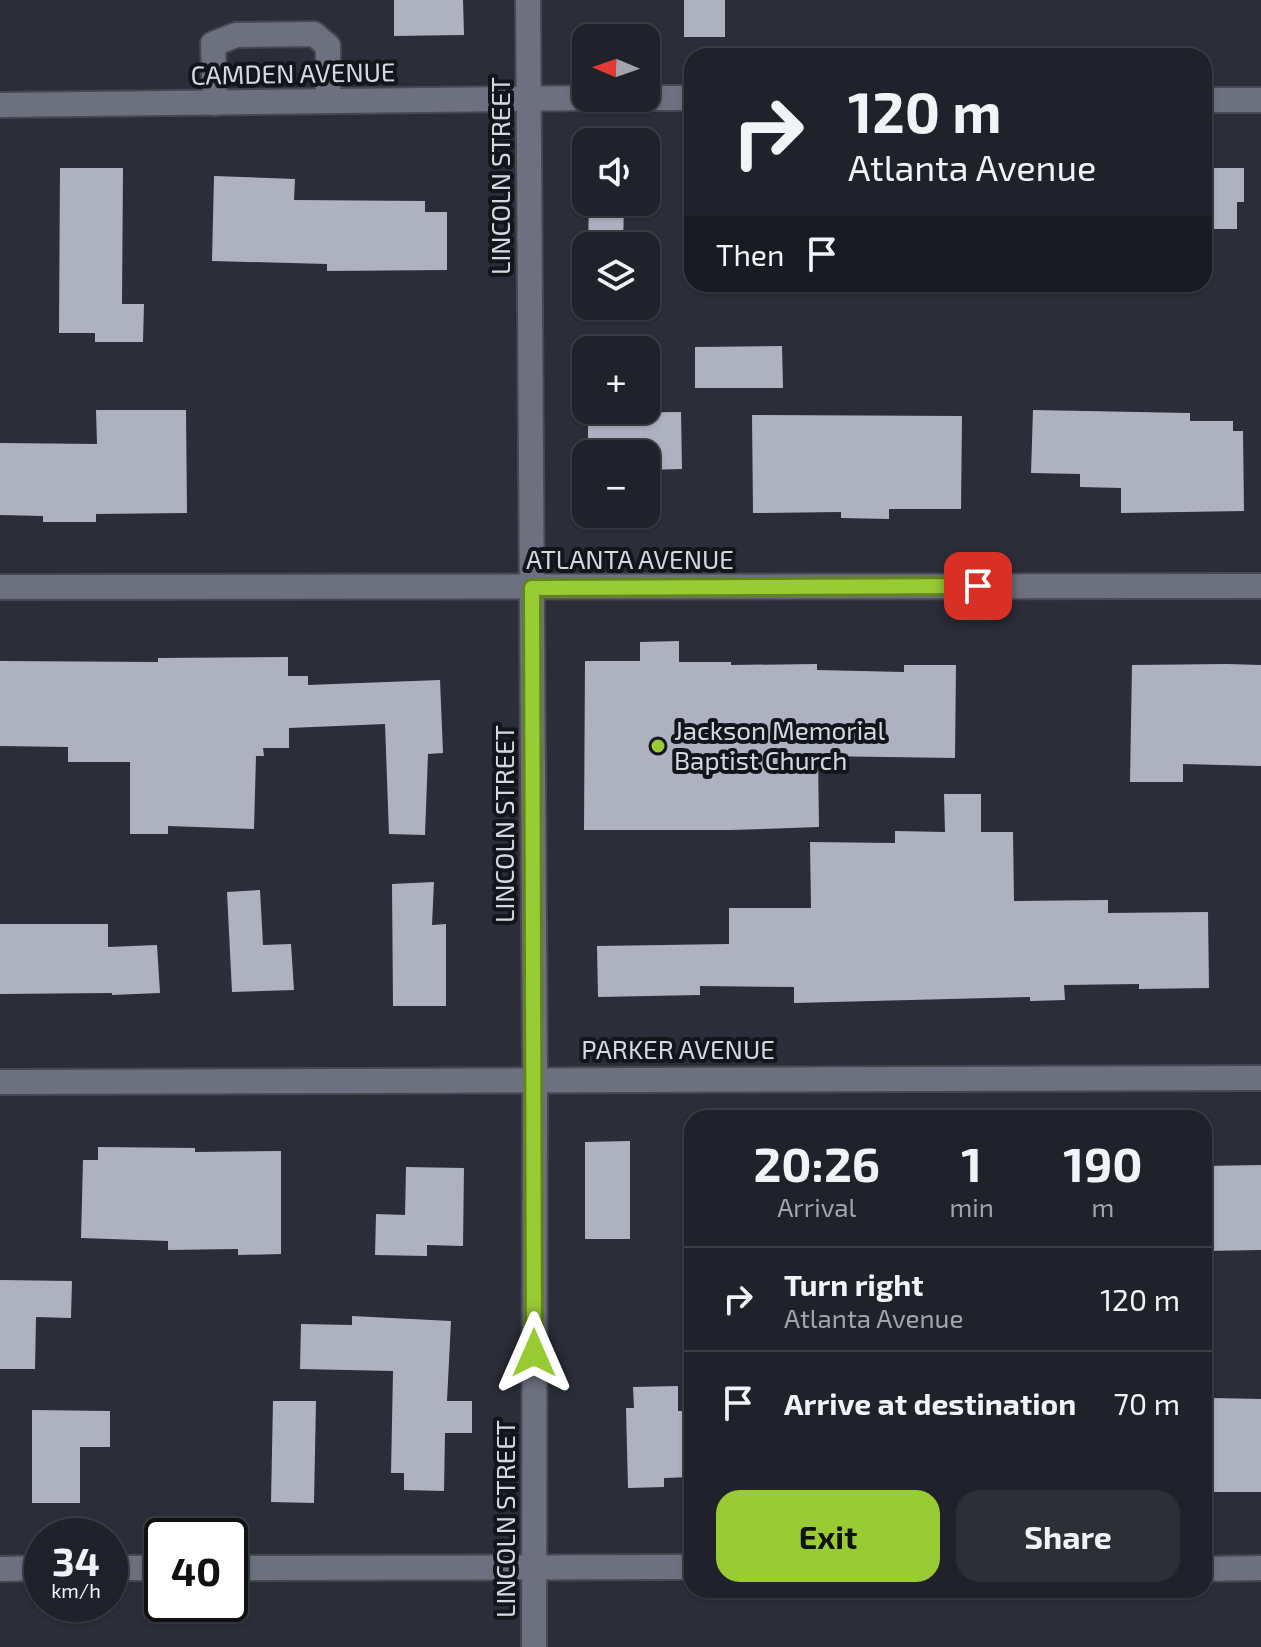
<!DOCTYPE html>
<meta charset="utf-8">
<style>
body{margin:0;font-family:"Exo 2",sans-serif;background:#2d2f37;color:#f1f3f6;height:100vh;display:flex;flex-direction:column;font-size:30px;white-space:nowrap}
*{box-sizing:border-box;margin:0}
p{font-size:26px;color:#a2a4a9}
.icon{flex:none;width:44px;height:44px;fill:none;stroke:currentColor;stroke-width:2;stroke-linecap:round;stroke-linejoin:round}
.map{position:relative;flex:1;overflow:hidden}
.sheet{position:absolute;left:684px;top:1110px;width:528px;height:488px;display:flex;flex-direction:column;background:#20222b;border-radius:24px;box-shadow:0 2px 6px #0004,0 0 0 2px #3d3f47}
.sheet>*{flex:none}
.top-card{position:absolute;left:684px;top:48px;width:528px;height:244px;border-radius:24px;box-shadow:0 2px 6px #0004,0 0 0 2px #3d3f47;background:#20222b;color:#f1f3f6;overflow:hidden}
.needle{width:52px;rotate:272deg}
.controls{position:absolute;left:572px;top:24px;display:grid;gap:16px}
.controls a{display:grid;place-items:center;width:88px;height:88px;border-radius:16px;background:#20222b;box-shadow:0 2px 6px #0004,0 0 0 2px #3d3f47;font-size:40px}
.speed{position:absolute;left:24px;top:1518px;display:flex;gap:16px;font-size:40px;font-weight:700;text-align:center}
.speed>*{display:grid;place-content:center;width:104px;height:104px;border-radius:50%;background:#20222b;box-shadow:0 2px 6px #0004,0 0 0 2px #3d3f47;line-height:1}
.speed small{font-size:20px;font-weight:400}
.speed .limit{border:4px solid #111;border-radius:12px;background:#fff;color:#111}
.pin{position:absolute;display:grid;place-items:center;width:68px;height:68px;color:#fff;margin:-34px;border-radius:16px;box-shadow:0 4px 12px #0006}
.me{position:absolute;width:88px;margin:-44px;rotate:0deg;stroke-linejoin:round;filter:drop-shadow(0 0 6px #0008)}
.turn{display:flex;align-items:center;gap:28px;height:168px;padding:0 32px;font-size:36px}
.turn .icon{width:104px;height:104px;stroke-width:2.5}
.turn b{display:block;font-size:56px;line-height:68px}
.then{display:flex;align-items:center;height:76px;padding:0 32px;background:#0003;gap:16px;font-size:30px}
.eta{display:flex;justify-content:space-evenly;align-items:center;height:136px;text-align:center}
.eta b{font-size:48px;font-weight:700;line-height:56px}
.action{display:flex;gap:16px;margin-top:auto;padding:16px 32px}
.action a{flex:1;height:92px;border-radius:24px;background:#99cb35;color:#111;font-size:32px;font-weight:700;line-height:92px;text-align:center}
.action a+a{background:#2d2f37;color:#f1f3f6}
ul{padding:0;list-style:none}
li{display:flex;align-items:center;gap:24px;height:104px;padding:0 32px;border-top:2px solid #3d3f47}
li div{flex:1}
li b{display:block;font-size:30px}
li em{font-style:normal}
.map>svg:first-child{display:block}
</style>
<div class="map">
<svg width="1261" height="1647" viewBox="0 0 1261 1647">
<rect width="100%" height="100%" fill="#2b2d39"/>
<g fill="#aeb1c0">
<polygon points="394,0 463,0 464,35 394,36"/>
<rect x="684" y="0" width="41" height="37"/>
<polygon points="60,168 123,168 122,304 144,304 143,342 95,342 95,333 59,333"/>
<polygon points="1204,168 1244,168 1244,202 1237,202 1237,229 1204,229"/>
<polygon points="214,176 295,179 294,200 425,201 425,212 447,212 447,270 327,271 327,264 212,261"/>
<polygon points="589,202 624,202 623,246 588,246"/>
<polygon points="782,346 783,388 695,388 695,347"/>
<polygon points="96,410 186,410 187,513 96,514 96,522 43,522 43,516 0,515 0,443 97,444"/>
<polygon points="1033,410 1190,413 1190,421 1233,421 1233,431 1243,431 1244,511 1121,513 1121,488 1080,487 1080,474 1031,473"/>
<polygon points="681,412 682,469 646,470 646,454 588,454 588,413"/>
<polygon points="752,415 962,416 961,509 889,509 889,519 841,518 841,512 753,513"/>
<polygon points="679,641 679,662 731,662 731,665 817,664 817,670 904,672 904,665 956,665 955,758 818,756 819,827 731,830 584,830 585,661 640,661 640,642"/>
<polygon points="288,657 288,676 308,676 308,685 440,680 443,753 428,754 425,835 389,834 385,724 289,728 289,748 263,748 264,756 256,756 254,829 168,826 168,834 130,834 130,762 68,762 68,747 0,746 0,661 158,662 158,658"/>
<polygon points="1227,664 1261,665 1261,766 1183,764 1183,782 1130,782 1132,665"/>
<polygon points="944,794 981,794 981,832 1013,832 1014,901 1108,900 1108,913 1208,912 1209,988 1139,989 1139,984 1064,985 1065,1000 1030,1001 1030,997 794,1003 794,987 700,986 700,995 598,997 597,946 729,944 729,908 811,908 810,842 895,843 895,831 945,832"/>
<polygon points="434,882 432,925 446,924 446,1006 393,1006 392,884"/>
<polygon points="260,890 263,945 291,944 294,990 232,992 227,892"/>
<polygon points="0,924 108,924 108,947 157,945 160,993 112,995 112,993 0,994"/>
<polygon points="630,1141 630,1239 585,1239 585,1142"/>
<polygon points="98,1147 195,1148 195,1152 281,1151 281,1254 238,1255 238,1249 168,1250 168,1241 81,1238 83,1160 98,1160"/>
<polygon points="1261,1165 1261,1250 1204,1251 1204,1166"/>
<polygon points="406,1167 464,1168 463,1246 427,1245 427,1256 375,1255 376,1214 405,1215"/>
<polygon points="0,1280 72,1281 71,1318 36,1317 35,1369 0,1369"/>
<polygon points="352,1316 451,1321 447,1401 472,1401 472,1433 445,1433 444,1491 404,1490 404,1473 391,1473 393,1371 300,1369 301,1324 352,1325"/>
<polygon points="678,1386 678,1411 691,1411 692,1477 664,1478 664,1487 628,1488 626,1408 634,1408 633,1387"/>
<polygon points="1212,1398 1261,1399 1261,1492 1212,1492"/>
<polygon points="273,1401 316,1401 314,1503 271,1502"/>
<polygon points="32,1410 110,1411 110,1447 80,1447 80,1503 32,1503"/>
</g>
<g fill="none" stroke-linecap="round" stroke-linejoin="round">
<defs>
<g id="minor">
<polyline points="528,0 535,1078 534,1647"/>
<polyline points="646,98 692,98"/>
<polyline points="1204,100 1261,100"/>
<polyline points="215,103 213,44 236,35 314,34 328,46 328,101"/>
<polyline points="0,105 586,98"/>
<polyline points="0,587 1261,586"/>
<polyline points="0,1082 1261,1078"/>
<polyline points="110,1568 162,1568"/>
<polyline points="230,1568 692,1567"/>
<polyline points="0,1569 42,1568"/>
<polyline points="1204,1569 1261,1568"/>
</g>
</defs>
<use href="#minor" stroke="#464852" stroke-width="28"/>
<use href="#minor" stroke="#6d707e" stroke-width="24"/>
</g>
<g fill="none" stroke-linecap="round" stroke-linejoin="round">
<defs>
<polyline id="route" points="534,1353 532,588 978,586"/>
</defs>
<use href="#route" stroke="#638422" stroke-width="20"/>
<use href="#route" stroke="#99cb35" stroke-width="14"/>
</g>
<circle fill="#99cb35" stroke="#14151b" stroke-width="3" cx="658" cy="746" r="8"/>
<g text-anchor="middle" stroke-width="8" stroke-linejoin="round" paint-order="stroke">
<g font-size="26" fill="#d6d8df" stroke="#14151b">
<text transform="translate(293 74) rotate(-1)" y="9">CAMDEN AVENUE</text>
<text transform="translate(501 176) rotate(-90)" y="9">LINCOLN STREET</text>
<text x="630" y="569">ATLANTA AVENUE</text>
<text transform="translate(505 824) rotate(-90)" y="9">LINCOLN STREET</text>
<text x="678" y="1059">PARKER AVENUE</text>
<text transform="translate(506 1519) rotate(-90)" y="9">LINCOLN STREET</text>
</g>
<g font-size="26" fill="#d6d8df" stroke="#14151b" text-anchor="start">
<text x="674" y="740">Jackson Memorial<tspan x="674" dy="30">Baptist Church</tspan></text>
</g>
</g>
</svg>
<div class="controls">
<a><svg class="needle" viewBox="-14 -14 28 28"><path d="M0-13l5 13h-10z" fill="#e53935"/><path d="M0 13l5-13h-10z" fill="#a2a4a9"/></svg></a>
<a><svg class="icon" aria-label="sound" viewBox="0 0 24 24"><path d="M4 9h4l5-4v14l-5-4H4zM17 9q2 3 0 6"/></svg></a>
<a><svg class="icon" aria-label="layers" viewBox="0 0 24 24"><path d="M12 4l9 5-9 5-9-5zM3 14l9 5 9-5"/></svg></a>
<a>+</a>
<a>−</a>
</div>
<div class="speed"><div>34<small>km/h</small></div><div class="limit">40</div></div>
<div class="pin" style="left:978px;top:586px;background:#d93025"><svg class="icon" aria-label="arrive" viewBox="0 0 24 24"><path d="M6 21V4h12l-3 4 3 4H6"/></svg></div>
<svg class="me" style="left:534px;top:1353px" viewBox="-20 -20 40 40"><path d="M0-17L14 15 0 8-14 15z" fill="#99cb35" stroke="#fff" stroke-width="4"/></svg>
<div class="top-card">
<div class="turn"><svg class="icon" aria-label="right" viewBox="0 0 24 24"><path d="M7 20v-9h11M14 6l5 5-5 5"/></svg><div><b>120 m</b>Atlanta Avenue</div></div>
<div class="then">Then<svg class="icon" aria-label="arrive" viewBox="0 0 24 24"><path d="M6 21V4h12l-3 4 3 4H6"/></svg></div>
</div>
<section class="sheet">
<div class="eta">
<div><b>20:26</b><p>Arrival</p></div>
<div><b>1</b><p>min</p></div>
<div><b>190</b><p>m</p></div>
</div>
<ul>
<li><svg class="icon" aria-label="right" viewBox="0 0 24 24"><path d="M7 20v-9h11M14 6l5 5-5 5"/></svg><div><b>Turn right</b><p>Atlanta Avenue</p></div><em>120 m</em></li>
<li><svg class="icon" aria-label="arrive" viewBox="0 0 24 24"><path d="M6 21V4h12l-3 4 3 4H6"/></svg><div><b>Arrive at destination</b></div><em>70 m</em></li>
</ul>
<div class="action"><a>Exit</a><a>Share</a></div>
</section>
</div>
